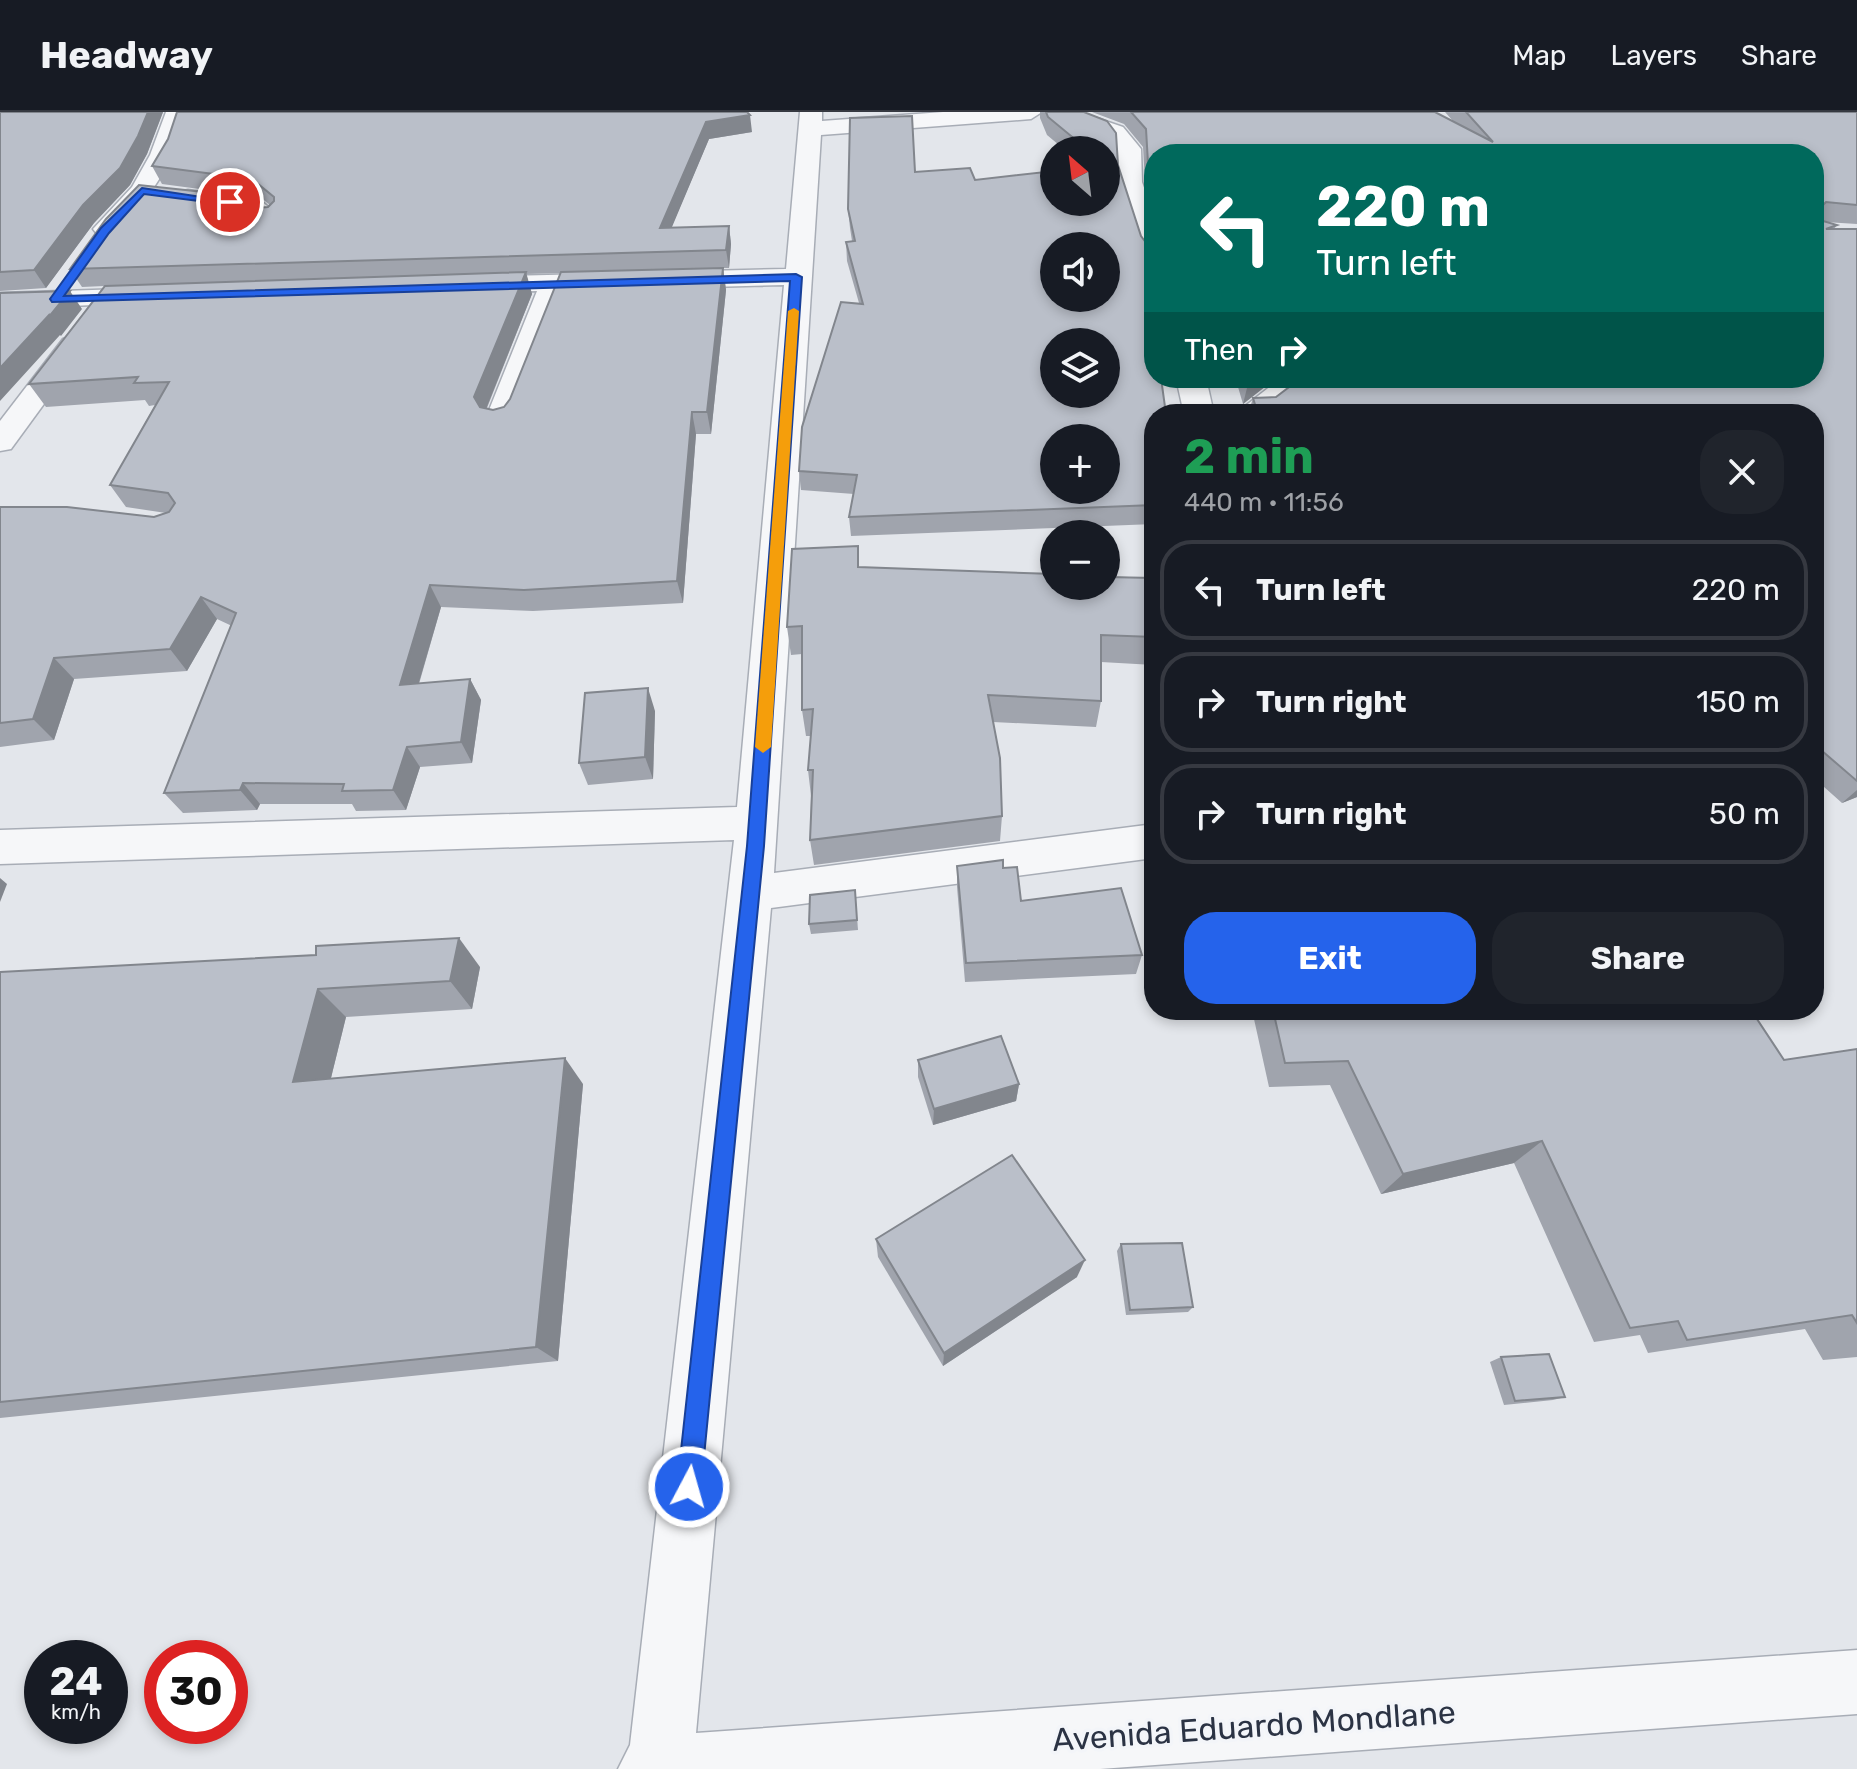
<!DOCTYPE html>
<meta charset="utf-8">
<style>
body{margin:0;font-family:Rubik,sans-serif;background:#20242c;color:#f1f3f6;height:100vh;display:flex;flex-direction:column;font-size:30px;white-space:nowrap}
*{box-sizing:border-box;margin:0}
p{font-size:26px;color:#9ea1a6}
.icon{flex:none;width:44px;height:44px;fill:none;stroke:currentColor;stroke-width:2;stroke-linecap:round;stroke-linejoin:round}
.map{position:relative;flex:1;overflow:hidden}
.side{position:absolute;left:1144px;top:292px;width:680px;height:616px;display:flex;flex-direction:column;background:#171b24;border-radius:32px;box-shadow:0 4px 12px #0003}
.side>*{flex:none}
.banner{position:absolute;left:1144px;top:32px;width:680px;height:244px;border-radius:32px;box-shadow:0 4px 12px #0003;background:#00695c;color:#fff;overflow:hidden}
.needle{width:52px;rotate:332deg}
.buttons{position:absolute;left:1040px;top:24px;display:grid;gap:16px}
.buttons a{display:grid;place-items:center;width:80px;height:80px;border-radius:50%;background:#171b24;box-shadow:0 4px 12px #0003;font-size:40px}
.speed{position:absolute;left:24px;top:1528px;display:flex;gap:16px;font-size:40px;font-weight:700;text-align:center}
.speed>*{display:grid;place-content:center;width:104px;height:104px;border-radius:50%;background:#171b24;box-shadow:0 4px 12px #0003;line-height:1}
.speed small{font-size:20px;font-weight:400}
.speed .limit{border:12px solid #d22;background:#fff;color:#111}
.pin{position:absolute;display:grid;place-items:center;width:68px;height:68px;color:#fff;margin:-34px;border:4px solid #fff;border-radius:50%;box-shadow:0 2px 8px #0007}
.me{position:absolute;width:88px;margin:-44px;rotate:6deg;stroke-linejoin:round;filter:drop-shadow(0 0 6px #0008)}
.turn{display:flex;align-items:center;gap:28px;height:168px;padding:0 40px;font-size:36px}
.turn .icon{width:104px;height:104px;stroke-width:2.5}
.turn b{display:block;font-size:56px;line-height:68px}
.then{display:flex;align-items:center;height:76px;padding:0 40px;background:#0003;gap:16px;font-size:30px}
.round{display:grid;place-items:center;flex:none;width:84px;height:84px;border-radius:32px;background:#20242c}
.summary{display:flex;align-items:center;justify-content:space-between;height:136px;padding:0 40px}
h1{font-size:48px;font-weight:700;line-height:60px;color:#1e9e55}
.primary-button{display:flex;gap:16px;margin-top:auto;padding:16px 40px}
.primary-button a{flex:1;height:92px;border-radius:32px;background:#2563eb;color:#fff;font-size:32px;font-weight:700;line-height:92px;text-align:center}
.primary-button a+a{background:#20242c;color:#f1f3f6}
ul{padding:0;list-style:none}
li{display:flex;align-items:center;gap:24px;height:100px;margin:0 16px 12px;padding:0 24px;border:4px solid #363941;border-radius:32px}
li div{flex:1}
li b{display:block;font-size:30px}
li em{font-style:normal}
header{display:flex;align-items:center;gap:48px;box-sizing:border-box;height:112px;padding:0 40px;background:#171b24;border-bottom:2px solid #363941}
header strong{font-size:38px}
nav{display:flex;gap:44px;margin-inline-start:auto;font-size:28px}
.map>svg:first-child{display:block}
</style>
<header>
<strong>Headway</strong>
<nav><a>Map</a><a>Layers</a><a>Share</a></nav>
</header>
<div class="map">
<svg width="1857" height="1657" viewBox="0 0 1857 1657">
<rect width="100%" height="100%" fill="#e3e6eb"/>
<g fill="none" stroke-linecap="round" stroke-linejoin="round">
<defs>
<g id="minor">
<path d="M166 0H188C169 58 156 78 115 122H97L93 117 132 75 150 43Z"/>
<polygon points="800,0 822,0 822,9 943,0 1042,0 1031,7 821,23 774,761 1154,712 1154,746 771,796 696,1621 1857,1538 1857,1602 1100,1657 618,1657 630,1633 734,728 0,752 0,718 737,695 784,173 564,179 515,308 511,314 500,317 489,314 485,308 537,179 470,181 461,179 457,173 461,167 470,165 786,157"/>
<polygon points="1050,0 1079,0 1123,15 1137,32 1141,37 1142,70 1154,104 1154,150 1145,148 1141,142 1118,70 1117,38 1107,25 1052,6"/>
<path d="M188 78 260 88 280 105 276 110C259 115 254 102 239 99 220 95 199 95 179 90L176 85 179 80Z"/>
<polygon points="154,176 164,178 168,184 164,190 0,197 0,181"/>
<polygon points="73,224 83,227 87,233 11,337 0,339 0,309 63,227"/>
<polygon points="1176,266 1206,266 1214,302 1184,302"/>
<polygon points="1281,266 1315,266 1269,302 1235,302"/>
</g>
</defs>
<use href="#minor" stroke="#a8adb6" stroke-width="3"/>
<use href="#minor" fill="#f6f7f9" fill-rule="evenodd"/>
</g>
<g fill="#a0a4ad" fill-rule="evenodd">
<polygon points="0,0 163,0 147,42 130,73 94,111 46,176 0,179"/>
<polygon points="1040,0 1084,0 1118,53 1154,302 1154,412 851,424 849,405 854,382 801,378 799,359 859,191 847,149 846,130 852,129 850,116 848,97 915,60 975,68 1054,90 1106,38 1065,38 1047,23 1040,6"/>
<polygon points="1092,0 1435,0 1453,9 1445,0 1857,0 1857,112 1825,110 1837,113 1834,117 1857,117 1857,685 1842,691 1814,666 1814,302 1248,302 1253,286 1814,266 1154,42 1154,95 1145,69 1143,35 1124,12"/>
<path d="M752 20 709 27 671 116 729 114 731 132 729 156H723L726 178 711 322H696L683 491 533 499 441 495 419 572 470 567 481 588 472 651 420 655 406 698 356 699 352 692H260L257 698 183 701 164 681 232 514 217 507 187 559 74 567 54 628 0 635V395L154 405 166 401 126 395 110 373 155 293 149 294 145 288 46 295 29 272 104 174 82 175 70 157 257 96 268 95 270 93 260 85 162 72 152 54 168 27ZM561 161 510 287 504 295 493 298 487 296 532 182 526 162Z"/>
<polygon points="1208,266 1276,266 1243,292 1238,275 1210,270"/>
<polygon points="860,455 1154,466 1154,553 1101,550 1101,589 1096,615 993,610 1002,704 1000,729 814,753 810,728 811,684 808,658 811,624 806,624 802,598 802,542 791,543 787,515"/>
<polygon points="655,599 653,667 588,673 579,651"/>
<polygon points="957,754 1003,756 1021,789 1142,843 1136,862 965,870 957,775"/>
<polygon points="855,778 858,818 811,822 809,812"/>
<polygon points="480,855 472,897 346,905 331,966 583,972 558,1249 0,1306 0,860"/>
<polygon points="1252,898 1751,898 1784,948 1857,937 1857,1245 1823,1248 1805,1217 1648,1241 1640,1223 1594,1230 1514,1051 1381,1082 1330,973 1269,975"/>
<polygon points="918,948 1019,972 1016,989 933,1013 918,965"/>
<polygon points="876,1127 1077,1165 943,1254 878,1145"/>
<polygon points="1121,1132 1193,1195 1188,1200 1126,1203 1117,1139"/>
<polygon points="1501,1245 1565,1285 1553,1288 1504,1293 1490,1250"/>
</g>
<g fill="#82868d">
<polygon points="148,0 163,0 147,42 130,73 94,111 46,176 34,158"/>
<polygon points="750,3 752,20 709,27 664,134 660,116 706,10"/>
<polygon points="729,114 731,132 729,156 726,138"/>
<polygon points="723,156 726,178 711,322 707,300"/>
<polygon points="526,160 532,182 482,307 474,285"/>
<polygon points="70,179 82,197 61,224 60,223 0,289 0,256"/>
<polygon points="1257,266 1276,266 1243,292 1248,272"/>
<polygon points="692,300 696,322 683,491 677,469"/>
<polygon points="430,473 441,495 412,594 400,573"/>
<polygon points="201,485 217,507 187,559 170,537"/>
<polygon points="54,546 74,567 54,628 33,607"/>
<polygon points="470,567 481,588 472,651 461,630"/>
<polygon points="648,576 655,599 653,667 645,645"/>
<polygon points="407,635 420,655 406,698 393,678"/>
<polygon points="243,671 260,692 257,698 240,678"/>
<polygon points="1857,678 1857,685 1842,691"/>
<polygon points="0,766 7,772 0,790"/>
<polygon points="459,826 480,855 472,897 450,869"/>
<polygon points="318,877 346,905 324,994 293,970"/>
<polygon points="565,946 583,972 558,1249 536,1235"/>
<polygon points="1019,972 1016,989 933,1013 934,997"/>
<polygon points="1542,1029 1514,1051 1381,1082 1403,1062"/>
<polygon points="1085,1148 1077,1165 943,1254 944,1241"/>
</g>
<g fill="#babfc9" stroke="#82868d" stroke-width="2" fill-rule="evenodd">
<polygon points="0,0 148,0 138,24 120,56 83,93 34,158 0,160"/>
<polygon points="177,0 747,0 750,3 706,10 660,116 729,114 726,138 70,157 106,107 139,73 222,82 257,96 268,95 274,89 274,85 252,67 152,54 168,27"/>
<path d="M1046 0H1084L1107 9 1116 21 1118 53 1141 124 1147 132 1154 134V266H1161L1166 302H1154V393L849 405 857 363 799 359 802 315 841 190 863 192 846 130 855 129 848 97 850 6 912 4 915 60 970 56 975 68 1054 59V90H1106V38H1088L1048 5ZM1054 134H1106V186H1054ZM1054 230H1106V282H1054ZM1054 326H1106V378H1054Z"/>
<polygon points="1131,0 1435,0 1493,30 1466,0 1857,0 1857,93 1826,90 1823,93 1823,109 1837,113 1826,117 1857,117 1857,669 1814,632 1814,302 1302,302 1297,297 1299,302 1258,302 1253,286 1276,285 1301,266 1814,266 1814,42 1154,42 1154,68 1148,51 1146,17"/>
<polygon points="723,156 707,300 692,300 677,469 524,478 430,473 400,573 470,567 461,630 407,635 393,678 342,679 344,672 243,671 240,678 164,681 236,501 201,485 170,537 54,546 33,607 0,611 0,395 67,395 154,405 169,400 175,391 168,381 110,373 169,270 134,271 138,265 29,272 105,174 526,160 474,285 480,295 493,298 504,295 510,287 561,160"/>
<polygon points="70,179 48,206 50,202 0,256 0,181"/>
<polygon points="1246,266 1257,266 1248,272"/>
<polygon points="858,434 858,455 1054,462 1054,474 1106,474 1106,465 1154,466 1154,525 1101,523 1101,589 988,583 1000,646 1002,704 810,728 813,658 808,658 813,597 802,598 802,514 787,515 792,437"/>
<polygon points="648,576 645,645 579,651 585,581"/>
<polygon points="1003,748 1003,756 1017,755 1021,789 1121,776 1142,843 966,851 957,754"/>
<polygon points="855,778 857,808 809,812 810,783"/>
<polygon points="459,826 450,869 318,877 293,970 565,946 536,1235 0,1290 0,860 316,843 316,834"/>
<polygon points="1273,898 1751,898 1784,948 1857,937 1857,1211 1852,1203 1687,1228 1678,1209 1630,1216 1542,1029 1403,1062 1348,949 1285,951"/>
<polygon points="1001,924 1019,972 934,997 918,948"/>
<polygon points="1012,1043 1085,1148 944,1241 876,1127"/>
<polygon points="1182,1131 1193,1195 1130,1198 1121,1132"/>
<polygon points="1549,1242 1565,1285 1515,1289 1501,1245"/>
</g>
<polygon fill="#2563eb" stroke="#184099" stroke-width="2" points="142,76 235,90 230,93 144,82 109,121 64,184 796,162 802,165 764,734 701,1375 698,1384 689,1387 681,1384 677,1375 747,734 790,169 52,190 50,187 101,116"/>
<polygon fill="#f59e0b" points="794,196 799,199 771,635 763,641 755,635 788,199"/>
<g text-anchor="middle" stroke-width="7" stroke-linejoin="round" paint-order="stroke">
<g font-size="32" fill="#2b3344" stroke="#f3f5f9">
<text transform="translate(1254 1614) rotate(-4)" y="11">Avenida Eduardo Mondlane</text>
</g>
</g>
</svg>
<div class="buttons">
<a><svg class="needle" viewBox="-14 -14 28 28"><path d="M0-13l5 13h-10z" fill="#e53935"/><path d="M0 13l5-13h-10z" fill="#9ea1a6"/></svg></a>
<a><svg class="icon" aria-label="sound" viewBox="0 0 24 24"><path d="M4 9h4l5-4v14l-5-4H4zM17 9q2 3 0 6"/></svg></a>
<a><svg class="icon" aria-label="layers" viewBox="0 0 24 24"><path d="M12 4l9 5-9 5-9-5zM3 14l9 5 9-5"/></svg></a>
<a>+</a>
<a>−</a>
</div>
<div class="speed"><div>24<small>km/h</small></div><div class="limit">30</div></div>
<div class="pin" style="left:230px;top:90px;background:#d93025"><svg class="icon" aria-label="arrive" viewBox="0 0 24 24"><path d="M6 21V4h12l-3 4 3 4H6"/></svg></div>
<svg class="me" style="left:689px;top:1375px" viewBox="-20 -20 40 40"><circle r="17" fill="#2563eb" stroke="#fff" stroke-width="3"/><path d="M0-11L8 9 0 5-8 9z" fill="#fff"/></svg>
<div class="banner">
<div class="turn"><svg class="icon" aria-label="left" viewBox="0 0 24 24"><path d="M17 20v-9H6M10 6l-5 5 5 5"/></svg><div><b>220 m</b>Turn left</div></div>
<div class="then">Then<svg class="icon" aria-label="right" viewBox="0 0 24 24"><path d="M7 20v-9h11M14 6l5 5-5 5"/></svg></div>
</div>
<section class="side">
<div class="summary"><div><h1>2 min</h1><p>440 m · 11:56</p></div><a class="round"><svg class="icon" aria-label="close" viewBox="0 0 24 24"><path d="M6 6l12 12M18 6L6 18"/></svg></a></div>
<ul>
<li><svg class="icon" aria-label="left" viewBox="0 0 24 24"><path d="M17 20v-9H6M10 6l-5 5 5 5"/></svg><div><b>Turn left</b></div><em>220 m</em></li>
<li><svg class="icon" aria-label="right" viewBox="0 0 24 24"><path d="M7 20v-9h11M14 6l5 5-5 5"/></svg><div><b>Turn right</b></div><em>150 m</em></li>
<li><svg class="icon" aria-label="right" viewBox="0 0 24 24"><path d="M7 20v-9h11M14 6l5 5-5 5"/></svg><div><b>Turn right</b></div><em>50 m</em></li>
</ul>
<div class="primary-button"><a>Exit</a><a>Share</a></div>
</section>
</div>
